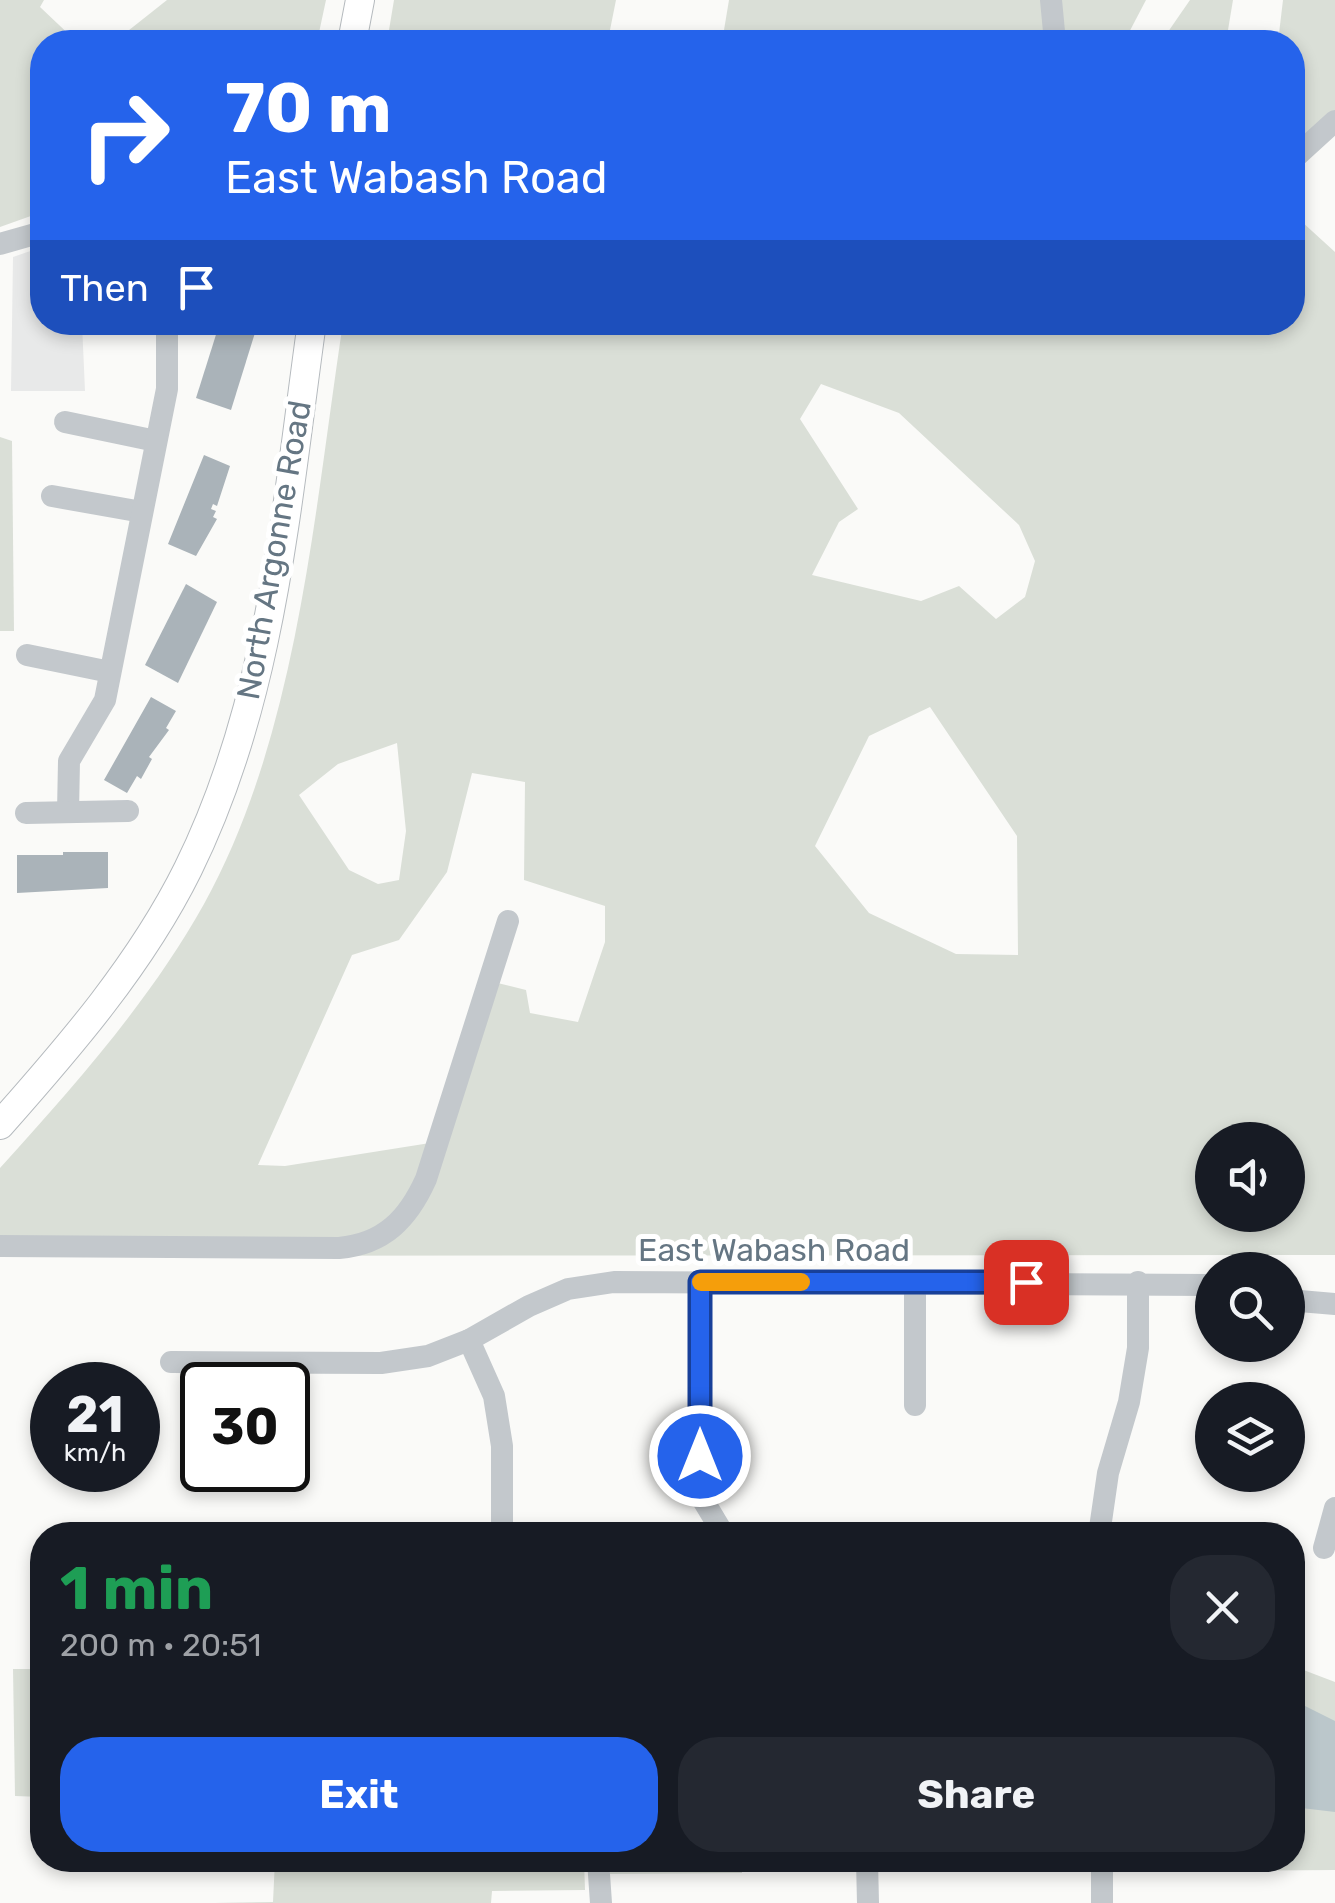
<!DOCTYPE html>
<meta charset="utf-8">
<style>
body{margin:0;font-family:Rubik,sans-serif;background:#242831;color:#f1f3f6;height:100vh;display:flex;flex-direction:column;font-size:38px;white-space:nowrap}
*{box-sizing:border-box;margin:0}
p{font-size:32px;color:#9ea1a6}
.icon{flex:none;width:55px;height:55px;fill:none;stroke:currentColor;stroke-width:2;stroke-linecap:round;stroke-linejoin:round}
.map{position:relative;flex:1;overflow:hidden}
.details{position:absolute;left:30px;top:1522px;width:1275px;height:350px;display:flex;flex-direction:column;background:#171b24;border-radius:40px;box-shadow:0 5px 15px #0003}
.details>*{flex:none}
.guide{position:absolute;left:30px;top:30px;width:1275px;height:305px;border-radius:40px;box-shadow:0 5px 15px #0003;background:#2563eb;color:#fff;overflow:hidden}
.buttons{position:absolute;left:1195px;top:1122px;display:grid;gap:20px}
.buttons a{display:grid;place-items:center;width:110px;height:110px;border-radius:50%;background:#171b24;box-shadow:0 5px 15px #0003;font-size:50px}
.speed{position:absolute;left:30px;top:1362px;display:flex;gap:20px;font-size:50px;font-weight:700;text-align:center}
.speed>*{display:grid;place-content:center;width:130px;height:130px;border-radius:50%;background:#171b24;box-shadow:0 5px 15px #0003;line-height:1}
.speed small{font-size:25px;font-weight:400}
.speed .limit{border:5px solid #111;border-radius:15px;background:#fff;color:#111}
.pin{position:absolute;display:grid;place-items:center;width:85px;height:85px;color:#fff;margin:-42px;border-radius:20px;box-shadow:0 5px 15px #0006}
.me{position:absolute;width:110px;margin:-55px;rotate:0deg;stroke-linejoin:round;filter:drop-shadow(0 0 8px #0008)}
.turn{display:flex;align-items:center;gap:35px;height:210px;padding:0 30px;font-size:45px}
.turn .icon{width:130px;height:130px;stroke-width:2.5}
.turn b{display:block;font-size:70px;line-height:85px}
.then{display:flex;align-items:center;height:95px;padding:0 30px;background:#0003;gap:20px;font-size:38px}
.round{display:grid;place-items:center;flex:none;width:105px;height:105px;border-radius:40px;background:#242831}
.headline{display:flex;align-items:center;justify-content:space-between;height:170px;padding:0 30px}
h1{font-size:60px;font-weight:700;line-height:75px;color:#1e9e55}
.cta{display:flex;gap:20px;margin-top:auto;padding:20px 30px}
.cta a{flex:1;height:115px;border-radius:40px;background:#2563eb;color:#fff;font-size:40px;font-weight:700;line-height:115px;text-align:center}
.cta a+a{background:#242831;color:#f1f3f6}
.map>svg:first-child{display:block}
</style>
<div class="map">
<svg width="1335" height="1903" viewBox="0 0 1335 1903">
<rect width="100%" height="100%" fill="#fafaf8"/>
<polygon fill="#e8e9e9" points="42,247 42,322 82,323 85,391 11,391 13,257"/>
<g fill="#dadfd7" fill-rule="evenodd">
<polygon points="0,0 44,0 40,7 77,42 42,42 42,212 0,227"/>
<polygon points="167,0 326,0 317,42 114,42"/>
<polygon points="394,0 616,0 609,35 614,42 387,42"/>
<polygon points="729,0 1146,0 1124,42 722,42"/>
<polygon points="1190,0 1233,0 1226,42 1161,42"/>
<polygon points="1283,0 1335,0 1335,129 1293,168 1292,42 1278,42"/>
<path d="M1293 208 1301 221 1335 252V1255L0 1256V1168C75 1085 149 1002 204 904 298 734 314 512 343 323L1292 322ZM821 384 899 413 1019 525 1035 561 1025 597 996 619 959 586 921 601 812 575 839 522 858 509 800 419ZM930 707 1017 836 1018 955 956 954 869 913 815 846 869 736ZM397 743 406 831 399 880 378 884 349 870 299 795 338 764ZM472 773 525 782 524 880 605 906V942L578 1022 530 1013 526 990 481 979 430 1143 285 1166 258 1165 352 955 399 940 447 872ZM1212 1140H1288V1215H1212Z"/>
<polygon points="0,437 12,441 14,631 0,631"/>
<polygon points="876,1525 999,1525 999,1535 875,1535"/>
<polygon points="1293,1666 1335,1682 1335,1870 1201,1871 1201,1860 1292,1860"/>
<polygon points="13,1669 42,1669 42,1797 15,1796"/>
<polygon points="275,1860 584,1860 585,1890 492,1891 491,1903 214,1903 273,1902"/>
<polygon points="608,1860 742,1860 742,1873 610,1874"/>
</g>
<polygon fill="#bbc7cb" points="1293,1700 1335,1721 1335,1812 1293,1807"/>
<g fill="#aab3b9">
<polygon points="220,322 258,323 231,410 196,398"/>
<polygon points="204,455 230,466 217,506 213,504 211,509 216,511 213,517 217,519 196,556 168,544"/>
<polygon points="186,584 217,602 178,683 145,665"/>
<polygon points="151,697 176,711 166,728 169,730 149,757 152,759 141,779 137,776 127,793 104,780"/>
<polygon points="63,852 108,852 108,888 17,893 17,855 63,855"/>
</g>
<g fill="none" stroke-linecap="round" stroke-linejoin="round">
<defs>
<g id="major">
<polyline points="352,42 360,0"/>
<path d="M0 1125C70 1046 141 964 188 869 272 699 286 507 312 322"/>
</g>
</defs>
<use href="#major" stroke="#b5babe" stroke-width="30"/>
<g stroke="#c3c8cc" stroke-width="22">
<polyline points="1051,0 1055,42"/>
<polyline points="1292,160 1335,121"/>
<polyline points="0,244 42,232"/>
<polyline points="65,422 156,441"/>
<polyline points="52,496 142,512"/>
<polyline points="27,655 110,672"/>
<polyline points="68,812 69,761 105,700 167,389 167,322"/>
<polyline points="26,813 128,811"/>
<path d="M0 1246 339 1248C384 1244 408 1219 426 1179L508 921"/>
<polyline points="700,1282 700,1495 724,1535"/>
<polyline points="915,1282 915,1405"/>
<polyline points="1288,1300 1335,1304"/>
<polyline points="469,1340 494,1396 502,1446 502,1535"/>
<polyline points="171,1362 381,1363 428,1356 469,1340 529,1306 568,1289 614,1282 1212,1285"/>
<polyline points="1099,1535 1108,1473 1129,1402 1138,1348 1138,1282"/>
<polyline points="1324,1548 1335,1508"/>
<polyline points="598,1860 601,1903"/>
<polyline points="867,1860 868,1903"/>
<polyline points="1102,1860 1102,1903"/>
</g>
<use href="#major" stroke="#fff" stroke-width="28"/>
</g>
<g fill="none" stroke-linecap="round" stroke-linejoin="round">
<defs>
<polyline id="route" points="700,1456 700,1282 1026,1282"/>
</defs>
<use href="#route" stroke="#184099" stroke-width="25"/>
<use href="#route" stroke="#2563eb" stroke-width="18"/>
<polyline stroke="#f59e0b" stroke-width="18" points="701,1282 801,1282"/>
</g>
<g text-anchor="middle" stroke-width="10" stroke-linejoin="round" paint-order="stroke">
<g font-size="32" fill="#657683" stroke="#fff">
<text transform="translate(274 550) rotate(-80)" y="11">North Argonne Road</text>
<text x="774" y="1261">East Wabash Road</text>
</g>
</g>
</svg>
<div class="buttons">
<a><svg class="icon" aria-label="sound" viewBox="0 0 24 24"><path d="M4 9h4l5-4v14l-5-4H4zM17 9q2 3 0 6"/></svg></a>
<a><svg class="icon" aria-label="search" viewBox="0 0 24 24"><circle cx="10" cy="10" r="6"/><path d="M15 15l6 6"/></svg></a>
<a><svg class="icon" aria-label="layers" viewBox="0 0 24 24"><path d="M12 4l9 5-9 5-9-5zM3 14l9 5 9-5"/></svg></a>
</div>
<div class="speed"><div>21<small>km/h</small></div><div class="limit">30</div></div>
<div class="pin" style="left:1026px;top:1282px;background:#d93025"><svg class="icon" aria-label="arrive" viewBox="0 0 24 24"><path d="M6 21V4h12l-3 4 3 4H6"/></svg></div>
<svg class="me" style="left:700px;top:1456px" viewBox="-20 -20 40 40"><circle r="17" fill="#2563eb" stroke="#fff" stroke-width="3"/><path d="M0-11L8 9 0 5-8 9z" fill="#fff"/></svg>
<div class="guide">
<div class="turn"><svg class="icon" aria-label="right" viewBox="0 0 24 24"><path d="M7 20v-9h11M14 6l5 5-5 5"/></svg><div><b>70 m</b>East Wabash Road</div></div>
<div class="then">Then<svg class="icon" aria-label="arrive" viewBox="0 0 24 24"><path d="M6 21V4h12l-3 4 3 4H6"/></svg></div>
</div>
<section class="details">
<div class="headline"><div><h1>1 min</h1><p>200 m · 20:51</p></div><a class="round"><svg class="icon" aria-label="close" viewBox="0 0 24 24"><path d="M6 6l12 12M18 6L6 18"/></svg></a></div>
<div class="cta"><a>Exit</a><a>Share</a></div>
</section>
</div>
